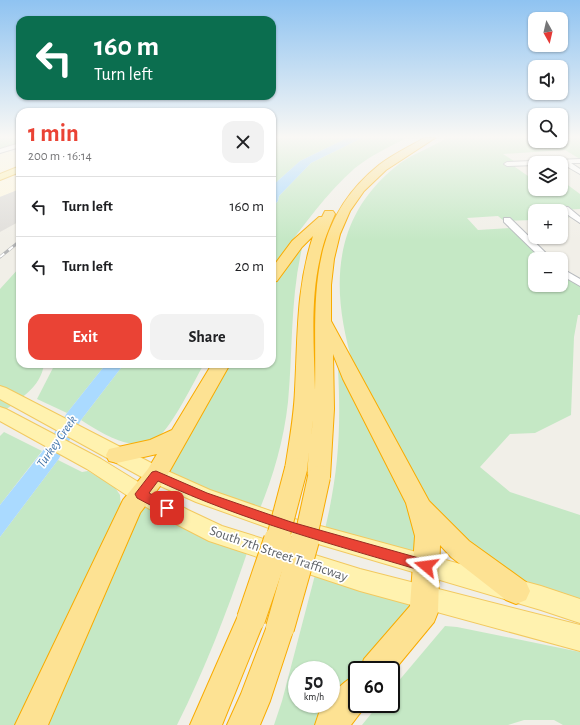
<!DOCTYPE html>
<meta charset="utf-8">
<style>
body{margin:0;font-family:"Alegreya Sans",sans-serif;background:#f2f2f2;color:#202124;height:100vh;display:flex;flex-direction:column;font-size:15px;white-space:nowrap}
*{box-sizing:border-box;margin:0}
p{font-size:13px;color:#757577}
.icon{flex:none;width:22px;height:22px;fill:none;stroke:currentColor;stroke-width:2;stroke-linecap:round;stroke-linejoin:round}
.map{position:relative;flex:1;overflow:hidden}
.side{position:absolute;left:16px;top:108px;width:260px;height:260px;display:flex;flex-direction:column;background:#fff;border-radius:12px;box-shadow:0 1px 3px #0004}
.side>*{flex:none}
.hud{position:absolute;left:16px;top:16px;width:260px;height:84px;border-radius:12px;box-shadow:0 1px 3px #0004;background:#0b6e4f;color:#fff;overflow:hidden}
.needle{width:26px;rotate:172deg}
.buttons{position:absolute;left:528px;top:12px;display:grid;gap:8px}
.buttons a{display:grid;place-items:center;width:40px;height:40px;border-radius:8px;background:#fff;box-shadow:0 1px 3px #0004;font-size:20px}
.speed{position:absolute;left:288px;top:661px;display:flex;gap:8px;font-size:20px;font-weight:700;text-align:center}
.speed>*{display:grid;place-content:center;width:52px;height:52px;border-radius:50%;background:#fff;box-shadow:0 1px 3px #0004;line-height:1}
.speed small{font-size:10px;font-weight:400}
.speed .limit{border:2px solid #111;border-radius:6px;background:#fff;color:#111}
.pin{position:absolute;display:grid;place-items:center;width:34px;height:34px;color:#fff;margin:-17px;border-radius:8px;box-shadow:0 2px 6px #0006}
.me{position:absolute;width:44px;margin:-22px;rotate:286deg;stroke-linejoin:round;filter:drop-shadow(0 0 3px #0008)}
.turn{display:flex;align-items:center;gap:14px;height:84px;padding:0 12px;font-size:18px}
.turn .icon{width:52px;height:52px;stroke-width:2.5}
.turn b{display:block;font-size:28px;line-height:34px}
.round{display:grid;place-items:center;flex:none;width:42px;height:42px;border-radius:12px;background:#f2f2f2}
.summary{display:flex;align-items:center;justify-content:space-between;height:68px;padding:0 12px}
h1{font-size:24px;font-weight:700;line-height:30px;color:#ea4335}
.action{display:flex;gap:8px;margin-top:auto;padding:8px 12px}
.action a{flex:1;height:46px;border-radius:12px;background:#ea4335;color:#fff;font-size:16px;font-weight:700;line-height:46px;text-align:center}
.action a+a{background:#f2f2f2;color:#202124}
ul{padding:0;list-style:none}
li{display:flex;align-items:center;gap:12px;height:60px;padding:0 12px;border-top:1px solid #e0e0e0}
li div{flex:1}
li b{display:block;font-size:15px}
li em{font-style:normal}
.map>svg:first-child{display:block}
</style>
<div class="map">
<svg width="580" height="725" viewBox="0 0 580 725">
<rect width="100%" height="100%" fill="#f1efe8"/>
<g fill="#fef7e0">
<polygon points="5,150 20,154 20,167 0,174 0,152"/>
<polygon points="20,173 20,189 0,197 0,180"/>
</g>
<polygon fill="#e0deda" points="20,189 20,221 0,232 0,197"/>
<g fill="#c5e8c5" fill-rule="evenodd">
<polygon points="0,138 20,138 20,143 0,149"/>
<polygon points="272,138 347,138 300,161 272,186"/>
<path d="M362 138H406C389 147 370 156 355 168 323 196 298 234 272 267V207L278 201 279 196 311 163Z"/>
<path d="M447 138H535V141H561V138H580V159L565 150 503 154 517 163 515 167 528 176H535V189H561V180L580 194V209L561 210 569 218H561V211H535V220L504 221 498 216 467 218 478 230 512 228 542 259H535V285H561V275L580 286V315H578L574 337 571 415 535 433 510 434 480 467 510 492 580 515V605L513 581 437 514 353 364C331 291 331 220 394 168 410 154 429 149 447 138Z"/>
<path d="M303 244C290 296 293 350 288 402 284 440 273 477 259 511L167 473 225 364H272V283L294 252Z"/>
<path d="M20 267V364H44C41 388 18 400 0 414V289Z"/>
<polygon points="55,364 106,364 67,413 37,399"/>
<path d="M124 364H204C194 381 172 427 158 437 153 441 144 444 138 444 118 444 97 430 81 420Z"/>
<path d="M342 368 409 501 422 537 413 554 325 529C339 471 341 427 338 369Z"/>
<polygon points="4,432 42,451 0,505 0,436"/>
<polygon points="58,460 82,472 88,471 114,486 120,495 121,507 15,725 0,725 0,537"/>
<path d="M143 508H148L247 553C227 612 205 669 177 725H39L132 518Z"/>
<path d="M315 575 413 605 362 670H357V675L316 725H274L282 701ZM297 670H331V704H297Z"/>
<polygon points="445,626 457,627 580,652 580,725 563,725 554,720 524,720 508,725 362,725 379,704 391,704 391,690"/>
</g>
<g fill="#aadaff">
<polygon points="347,138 362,138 311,163 279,196 278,201 272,207 272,186 300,161"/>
<polygon points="106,364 124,364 81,420 58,460 0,537 0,505 42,452 67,413"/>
</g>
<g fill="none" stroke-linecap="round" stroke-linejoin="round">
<defs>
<g id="minor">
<polygon points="20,143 20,147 0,153 0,149"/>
<polygon points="580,159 580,163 571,163 580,169 580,174 561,163 535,163 535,165 507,166 504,164 507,162"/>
<polygon points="562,207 568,207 580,217 580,223 562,211"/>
<polygon points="504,218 510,218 552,259 542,259 504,222"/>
<polygon points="561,268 580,279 580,286 561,275"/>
</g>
<g id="major">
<polygon points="20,166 20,172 0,180 0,174"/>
<polygon points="0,386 6,388 163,469 210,490 291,518 541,586 580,599 580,623 541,610 291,536 196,502 149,481 0,399"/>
<polygon points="0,407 6,409 101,459 148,488 188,510 222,526 360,569 580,625 580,651 360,591 209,541 172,522 134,500 87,469 0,421"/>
</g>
<g id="highway">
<path d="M424 138H435L386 170 364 191 350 211 340 234 334 259 331 285V321L429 501 469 541 526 582 530 591 526 600 516 604 506 600 451 557 440 545 438 612 434 622 391 674V670H360L364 659 410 606 415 536 406 503 343 379 333 354 334 409 330 477 327 483 319 486 311 483C310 481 309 480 308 478 306 470 312 431 313 420L307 469 304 475 296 478 288 475 285 469C289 443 294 417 295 390 298 336 296 289 313 236L302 247 277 281 272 282V268L292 241 319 217H322L325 211H333L335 214C329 228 323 242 320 258 310 301 314 346 315 390 317 304 303 226 379 165 393 154 409 147 424 138Z"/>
<polygon points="212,364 230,364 164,481 140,513 48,725 15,725 123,500 148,469 157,454 117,463 109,461 106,455 109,449 150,440 172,430"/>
<polygon points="251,605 261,609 265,619 222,725 190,725 241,609"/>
<polygon points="280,614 290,618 294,628 270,701 260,725 227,725 241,694 270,618"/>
<path d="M357 675V704H367L351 725H315L319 713 327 704H331C331 691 346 680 357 675Z"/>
</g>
</defs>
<use href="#minor" stroke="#b5b8bc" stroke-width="2"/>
<use href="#major" stroke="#f2c960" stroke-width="2"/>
<use href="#highway" stroke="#f9ab00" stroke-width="2"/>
<use href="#minor" fill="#fff" fill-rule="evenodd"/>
<use href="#major" fill="#fff2af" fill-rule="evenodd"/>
<use href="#highway" fill="#fde293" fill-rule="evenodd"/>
<defs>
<polyline id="rail" points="0,257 20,241"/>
</defs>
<use href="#rail" stroke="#b6b7b8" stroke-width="3"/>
<use href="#rail" stroke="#fff" stroke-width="2" stroke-dasharray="5.5" stroke-linecap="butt"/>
<defs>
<g id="highway-bridge-far1">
<polyline points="277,541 296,469"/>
<polyline points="305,541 319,477"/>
</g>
<g id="highway-bridge">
<polyline points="251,619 278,540"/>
<polyline points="280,628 305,540"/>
</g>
</defs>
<use href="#highway-bridge-far1" stroke="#f9ab00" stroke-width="24" stroke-linecap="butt"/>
<use href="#highway-bridge" stroke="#f9ab00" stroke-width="30" stroke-linecap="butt"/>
<use href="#highway-bridge-far1" stroke="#fde293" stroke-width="22"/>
<use href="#highway-bridge" stroke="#fde293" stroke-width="28"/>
</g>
<linearGradient id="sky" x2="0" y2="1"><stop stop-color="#8fc3f1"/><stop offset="0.57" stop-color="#f9f8f5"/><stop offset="1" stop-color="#f9f8f5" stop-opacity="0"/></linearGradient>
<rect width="580" height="240" fill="url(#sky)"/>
<path fill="#ea4335" stroke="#982c22" d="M156 471 207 493 291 522 426 560 430 561 432 566 430 570 426 572C335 545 244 521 158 481L149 493 171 505 173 508 171 512 167 514 137 498 135 494 152 472Z"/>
<g text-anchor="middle" stroke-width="3.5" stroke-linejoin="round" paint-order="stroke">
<g font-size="13" font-style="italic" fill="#4174aa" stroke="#fff">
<text transform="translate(56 441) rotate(-55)" y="5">Turkey Creek</text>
</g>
<g font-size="14" fill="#5f6368" stroke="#fff">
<text transform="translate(279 553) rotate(19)" y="5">South 7th Street Trafficway</text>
</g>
</g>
</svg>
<div class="buttons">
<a><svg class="needle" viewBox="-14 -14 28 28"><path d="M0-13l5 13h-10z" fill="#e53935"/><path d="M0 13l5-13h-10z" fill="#757577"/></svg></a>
<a><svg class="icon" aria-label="sound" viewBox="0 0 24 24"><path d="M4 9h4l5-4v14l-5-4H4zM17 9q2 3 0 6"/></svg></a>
<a><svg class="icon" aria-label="search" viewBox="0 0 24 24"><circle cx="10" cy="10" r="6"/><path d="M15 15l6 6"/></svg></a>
<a><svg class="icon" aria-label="layers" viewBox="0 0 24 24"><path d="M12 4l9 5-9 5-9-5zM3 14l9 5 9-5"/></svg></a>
<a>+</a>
<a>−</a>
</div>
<div class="speed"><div>50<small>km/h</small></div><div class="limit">60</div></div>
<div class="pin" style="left:167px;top:508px;background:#d93025"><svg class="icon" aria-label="arrive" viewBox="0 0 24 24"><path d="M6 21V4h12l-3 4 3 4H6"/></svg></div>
<svg class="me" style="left:426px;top:566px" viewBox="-20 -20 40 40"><path d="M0-17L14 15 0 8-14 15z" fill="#ea4335" stroke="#fff" stroke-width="4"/></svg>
<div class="hud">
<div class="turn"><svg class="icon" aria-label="left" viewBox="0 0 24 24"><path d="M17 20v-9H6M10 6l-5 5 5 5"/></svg><div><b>160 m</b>Turn left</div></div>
</div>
<section class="side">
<div class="summary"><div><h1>1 min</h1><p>200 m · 16:14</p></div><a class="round"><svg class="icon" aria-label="close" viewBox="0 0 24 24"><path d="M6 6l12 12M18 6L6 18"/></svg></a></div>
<ul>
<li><svg class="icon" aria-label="left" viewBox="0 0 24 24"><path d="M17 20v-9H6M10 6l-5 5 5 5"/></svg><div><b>Turn left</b></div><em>160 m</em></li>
<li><svg class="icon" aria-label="left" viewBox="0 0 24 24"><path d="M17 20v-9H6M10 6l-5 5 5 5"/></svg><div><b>Turn left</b></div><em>20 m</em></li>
</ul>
<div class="action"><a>Exit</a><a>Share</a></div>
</section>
</div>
